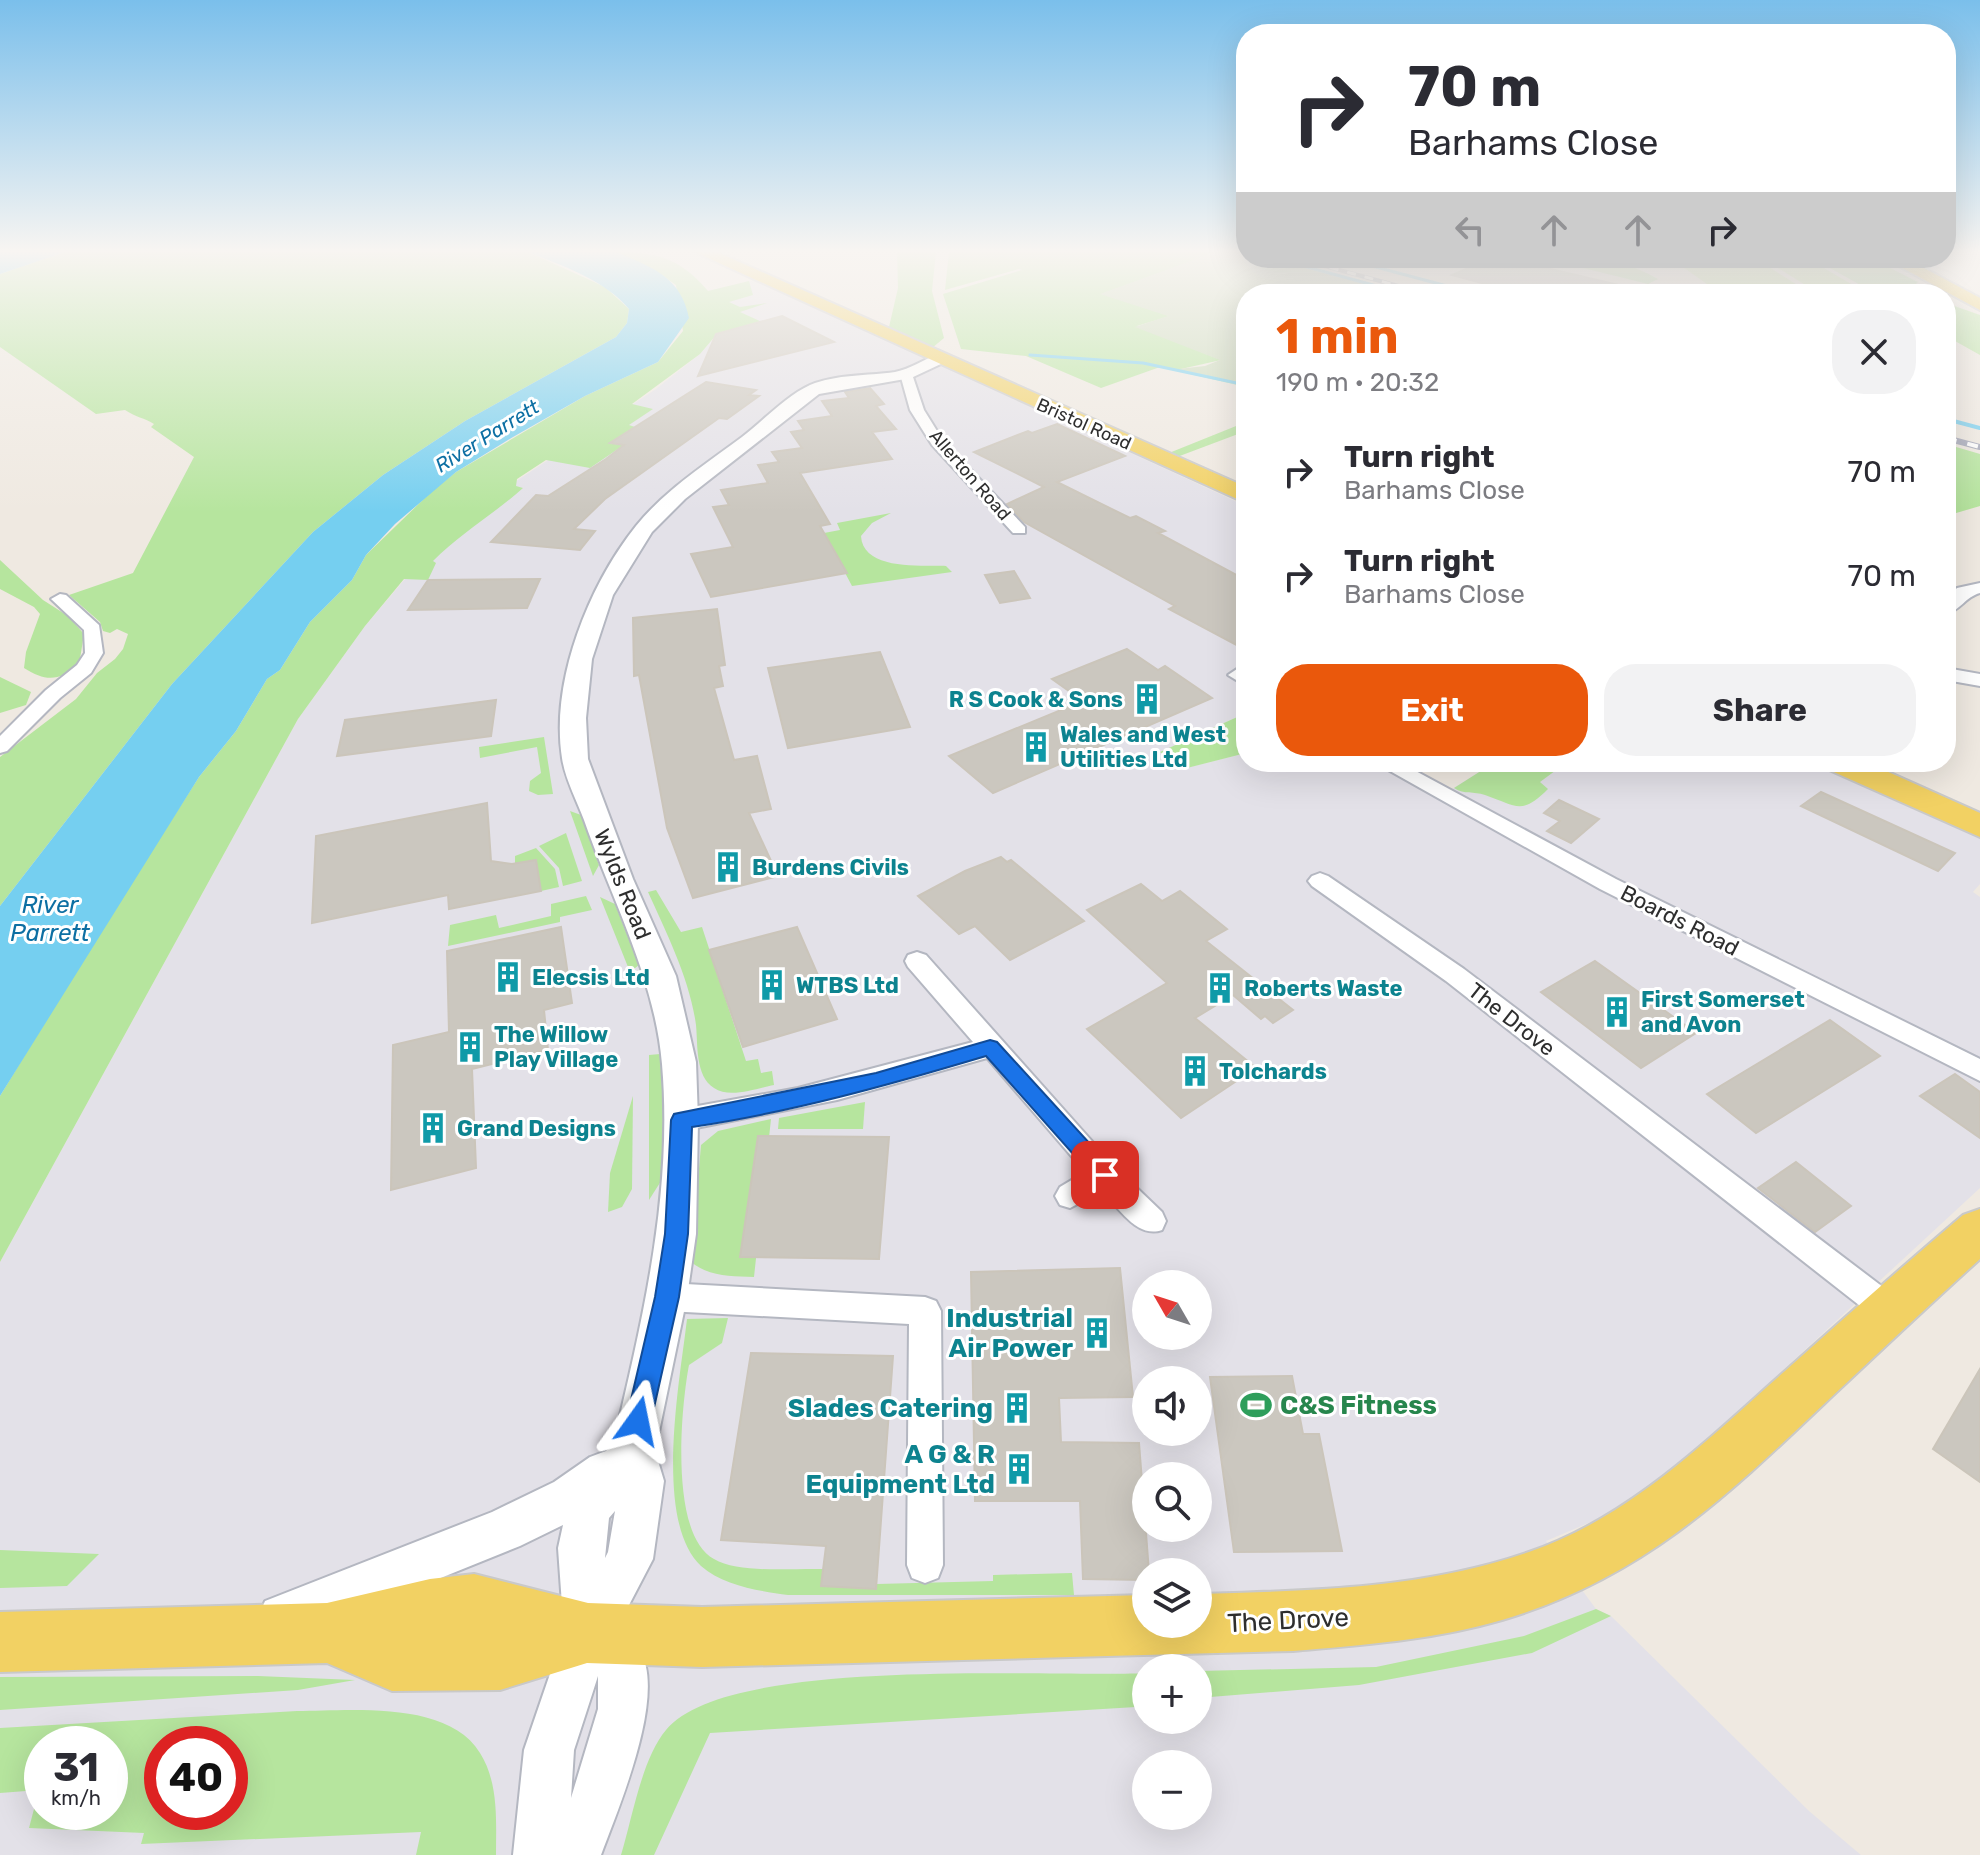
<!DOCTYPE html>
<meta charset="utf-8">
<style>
body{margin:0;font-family:Rubik,sans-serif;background:#f2f2f3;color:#2b2b33;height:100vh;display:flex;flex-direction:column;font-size:30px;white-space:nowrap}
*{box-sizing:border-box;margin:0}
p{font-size:26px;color:#7c7c81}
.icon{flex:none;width:44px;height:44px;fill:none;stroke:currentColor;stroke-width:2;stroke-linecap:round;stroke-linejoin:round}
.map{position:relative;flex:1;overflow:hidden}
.side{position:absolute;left:1236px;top:284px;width:720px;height:488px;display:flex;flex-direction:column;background:#fff;border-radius:32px;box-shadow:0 8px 32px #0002}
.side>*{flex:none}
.guide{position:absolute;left:1236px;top:24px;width:720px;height:244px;border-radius:32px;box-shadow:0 8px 32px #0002;background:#fff;color:#2b2b33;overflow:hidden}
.needle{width:52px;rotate:309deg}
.tools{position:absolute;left:1132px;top:1270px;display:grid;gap:16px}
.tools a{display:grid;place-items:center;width:80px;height:80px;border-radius:50%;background:#fff;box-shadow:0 8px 32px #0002;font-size:40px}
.speed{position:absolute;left:24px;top:1726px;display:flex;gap:16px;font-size:40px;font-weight:700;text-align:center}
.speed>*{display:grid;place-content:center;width:104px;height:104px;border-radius:50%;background:#fff;box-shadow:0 8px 32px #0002;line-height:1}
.speed small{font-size:20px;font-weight:400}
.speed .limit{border:12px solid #d22;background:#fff;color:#111}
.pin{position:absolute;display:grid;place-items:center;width:68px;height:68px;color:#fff;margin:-34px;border-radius:16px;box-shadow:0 4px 12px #0006}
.me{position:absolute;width:88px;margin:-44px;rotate:12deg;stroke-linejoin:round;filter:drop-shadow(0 0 6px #0008)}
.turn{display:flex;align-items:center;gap:28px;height:168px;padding:0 40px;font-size:36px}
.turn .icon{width:104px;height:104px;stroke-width:2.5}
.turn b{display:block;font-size:56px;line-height:68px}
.lanes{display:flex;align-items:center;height:76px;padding:0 40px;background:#0003;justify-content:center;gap:40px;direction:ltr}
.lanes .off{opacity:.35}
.round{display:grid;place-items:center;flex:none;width:84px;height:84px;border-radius:32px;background:#f2f2f3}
.head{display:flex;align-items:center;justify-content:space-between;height:136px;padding:0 40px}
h1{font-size:48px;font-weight:700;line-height:60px;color:#ea580c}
.primary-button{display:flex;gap:16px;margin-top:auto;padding:16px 40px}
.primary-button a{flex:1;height:92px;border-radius:32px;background:#ea580c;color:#fff;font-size:32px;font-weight:700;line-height:92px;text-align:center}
.primary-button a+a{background:#f2f2f3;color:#2b2b33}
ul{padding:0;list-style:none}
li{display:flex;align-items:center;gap:24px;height:104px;padding:0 40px}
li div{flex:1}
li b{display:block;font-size:30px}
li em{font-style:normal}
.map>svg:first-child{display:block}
</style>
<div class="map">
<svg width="1980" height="1855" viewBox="0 0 1980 1855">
<rect width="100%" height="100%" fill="#efe9e1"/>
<path fill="#e3e1e8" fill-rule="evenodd" d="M755 280 1246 506V713L1161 752 1182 769 1246 753V762H1384L1441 796 1495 762H1819L1980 835V884L1973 892 1980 897V1188L1700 1447 1626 1507 1546 1541 1596 1609 1611 1616 1809 1811 1861 1855H0V1262L298 719 365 626 405 579 495 495 656 389 700 354 715 337 708 291ZM1146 1284H1198V1336H1146ZM1146 1380H1198V1432H1146ZM1146 1476H1198V1528H1146ZM1146 1572H1198V1624H1146ZM1146 1668H1198V1720H1146ZM42 1744H110V1812H42ZM162 1744H230V1812H162ZM1146 1764H1198V1816H1146Z"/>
<g fill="#b6e59e" fill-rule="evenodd">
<path d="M65 252H528L605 287 629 309 627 323 616 337 465 421 383 475 313 532 172 684 0 906V757L76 699 97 673 115 659 123 649 128 634 117 629 110 633 103 631 100 622 69 595 133 573 194 457 151 427 154 424C145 418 135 417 125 410L96 414 0 347V274Z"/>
<path d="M616 252C657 252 680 258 708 291L749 281 753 295 729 302 740 307 767 303 740 312 762 322 717 334 700 354 632 404 653 409 629 425 635 427 611 443 670 452 663 457 618 449 590 468 546 460 517 479 516 486 523 488C494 514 461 533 433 561L436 563 428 580 404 579 365 626 298 719 0 1262V1096L108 919 199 777 236 731 267 679 280 670 310 622 352 580 366 555 431 492 456 472 585 396 658 362 683 331 676 285 659 273Z"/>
<polygon points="897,252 936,252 932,291 944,338 932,348 889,327 898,288"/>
<polygon points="949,252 1216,252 1102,294 1170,316 1137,326 1221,360 1181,369 1246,387 1160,367 1101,388 1026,356 961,349 943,294 1022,270 1019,269 945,290"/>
<path d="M1576 258C1606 258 1632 264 1658 279L1648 284 1563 263Z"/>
<polygon points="1812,258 1870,258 1918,282 1914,286 1864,287"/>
<polygon points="1946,303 1980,315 1980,355 1946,336"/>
<polygon points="1246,422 1246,431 1177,457 1169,453"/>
<polygon points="1946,444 1980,454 1980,506 1946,516"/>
<path d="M891 513 872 523 861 536C863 571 922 565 946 566L952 572 852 586 824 533 840 530 837 523Z"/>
<path d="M0 560 43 600 68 616 84 634 79 665C59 681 46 682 24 668L26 652 40 614 34 607 0 589Z"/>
<polygon points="0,677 31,692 26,705 0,713"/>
<polygon points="1246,713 1246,753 1183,769 1160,752"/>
<polygon points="544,737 553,794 538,795 529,791 530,781 541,773 537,747 480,758 479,747"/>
<path d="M1495 762H1567L1540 782 1548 789C1521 816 1517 806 1485 795 1473 791 1465 795 1454 788Z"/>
<polygon points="570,811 581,815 599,865 593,876"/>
<polygon points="566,833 582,881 563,886 559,868 539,846"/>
<polygon points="536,848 555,869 559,887 541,891 523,862 515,864 515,856"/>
<path d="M656 890 681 932 702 927 746 1061 758 1059 761 1073 772 1071 774 1085C757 1088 730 1099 714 1088 695 1076 698 1045 696 1025 690 980 667 934 648 892Z"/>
<polygon points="586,896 592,910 560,917 560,922 448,946 450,925 496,915 499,928 551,916 551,904"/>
<polygon points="600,897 615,904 639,965 630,972"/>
<polygon points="660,1054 664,1122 663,1178 649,1200 649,1055"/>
<polygon points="633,1096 632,1189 622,1207 608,1212 610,1173"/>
<polygon points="865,1102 863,1129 778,1129 779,1118"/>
<path d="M771 1119 754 1277C731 1276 710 1277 691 1262L701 1145 718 1131Z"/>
<path d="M728 1318 722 1343 689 1365C681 1407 669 1535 714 1559 739 1574 793 1568 823 1569L822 1586 875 1589 877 1584 993 1581V1575L1072 1573 1074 1595H788C760 1591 723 1586 701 1566 653 1521 680 1380 687 1319Z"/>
<polygon points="0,1550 99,1554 67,1586 0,1588"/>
<polygon points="1596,1609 1611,1616 1532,1653 1359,1685 1198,1698 1198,1671 1376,1667 1524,1636"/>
<path d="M1146 1673V1704L1136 1707 710 1733 654 1855H621C632 1819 642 1758 666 1730 727 1655 1047 1678 1146 1673Z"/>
<polygon points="258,1676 355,1680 298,1690 0,1710 0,1677"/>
<path d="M297 1711C350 1711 448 1700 480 1753 499 1783 496 1822 496 1855H416L421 1832 141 1844 144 1833 29 1828 39 1790 0 1793V1728ZM42 1744H110V1812H42ZM230 1744V1812H162V1744Z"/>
</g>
<polygon fill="#c8d9b8" points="1216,252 1246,252 1246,258 1268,258 1401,294 1246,294 1246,385 1178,369 1205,366 1220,360 1135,327 1168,316 1100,294"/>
<g fill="#c9ec9a">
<polygon points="1670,258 1755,258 1802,288 1714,289"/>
<polygon points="1822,267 1853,285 1807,286 1778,268"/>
</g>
<g fill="#75cff0">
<polygon points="0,252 65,252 0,274"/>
<path d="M528 252H616C652 267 681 277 689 318L658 362 585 396 513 437 456 472 395 524 366 555 352 580 310 622 280 670 267 679 236 731 199 777 0 1096V906L172 684 313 532 383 475 465 421 616 337 627 323 629 309C605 280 563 266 528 252Z"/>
</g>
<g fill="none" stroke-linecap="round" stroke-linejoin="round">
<g stroke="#75cff0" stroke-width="3">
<polyline points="1274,258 1406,294"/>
<polyline points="1342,258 1477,294"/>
<polyline points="1030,355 1143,363 1246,385"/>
</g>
<polyline stroke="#75cff0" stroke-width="4" points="1946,419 1980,428"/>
</g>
<g fill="#cbc7bf" stroke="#cbc5ba" stroke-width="2">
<polygon points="1491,258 1504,258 1623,286 1622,294 1523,294 1452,275"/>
<polygon points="782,316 834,342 698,376 716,334"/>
<polygon points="706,382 756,390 749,395 759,396 727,419 719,418 605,499 574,529 595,531 580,550 491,542 536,495 548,496 606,459 624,445 610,443"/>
<polygon points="870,388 884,404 876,406 896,429 872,432 892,459 800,473 830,524 820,526 847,573 711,597 691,554 733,547 713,507 729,505 721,490 768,483 758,465 779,462 772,452 802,448 791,432 804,430 798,421 832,416 822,401 849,398 845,392"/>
<polygon points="1057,424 1125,456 1057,482 1130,518 1136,516 1165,531 1158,533 1246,580 1246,650 1169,609 1175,606 1024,522 1007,504 1044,487 974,452 1028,431 1032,433"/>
<polygon points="1014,571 1030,598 1000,603 985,575"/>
<polygon points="540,579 527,608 408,610 428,580"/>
<polygon points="717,609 725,665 719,666 723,686 714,688 734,760 757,756 771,809 749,813 778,876 693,898 667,828 639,675 634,676 633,618"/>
<polygon points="1127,649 1158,670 1165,666 1212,698 993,793 949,756 1083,701 1052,679"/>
<polygon points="880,652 910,727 788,748 768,668"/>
<polygon points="496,700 491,736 337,756 345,720"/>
<polygon points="1821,792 1955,853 1938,871 1801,806"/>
<polygon points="1559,800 1599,819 1571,843 1547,831 1560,821 1544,813"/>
<polygon points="487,803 491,861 512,864 536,860 541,891 449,909 448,895 312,923 316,836"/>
<polygon points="1001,857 1007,862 1011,860 1084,921 1010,960 975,926 959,934 918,896 965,871"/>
<polygon points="1141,884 1162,901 1180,891 1227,929 1206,941 1293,1010 1273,1023 1265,1016 1261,1019 1233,995 1195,1018 1256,1068 1181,1118 1087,1029 1167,983 1087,910"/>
<polygon points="561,927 572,1003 544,1010 548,1050 472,1069 476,1168 391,1190 393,1045 449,1032 447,951"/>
<polygon points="797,927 837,1019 743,1047 709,950"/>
<polygon points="1595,961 1696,1033 1641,1068 1541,992"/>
<polygon points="1830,1020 1880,1056 1756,1133 1707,1094"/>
<polygon points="1955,1074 1980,1092 1980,1138 1920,1096"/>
<polygon points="758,1136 889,1137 879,1259 740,1257"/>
<polygon points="1796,1162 1851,1206 1815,1232 1758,1188"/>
<polygon points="1120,1268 1133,1397 1059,1398 1061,1442 1139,1443 1149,1572 1146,1572 1146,1580 1083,1579 1080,1501 975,1501 971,1272"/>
<polygon points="751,1353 893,1356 876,1589 821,1586 826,1546 721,1540"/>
<polygon points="1980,1369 1980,1482 1933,1449"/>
<polygon points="1292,1376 1303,1434 1319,1434 1342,1551 1234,1552 1210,1377"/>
</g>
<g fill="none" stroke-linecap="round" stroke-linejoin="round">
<defs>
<g id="minor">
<polygon points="906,370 912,374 924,410 942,439 1025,527 1025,533 1013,533 932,445 910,410 900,374"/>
<path d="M1980 583V593C1965 597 1960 611 1946 614V599L1957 588Z"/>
<polygon points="60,594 66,595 99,625 103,653 91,673 60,698 7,751 0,753 0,736 46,690 77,665 85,653 84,630 51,599"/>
<polygon points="1946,668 1980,674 1980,686 1946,680"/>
<polygon points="1237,669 1246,672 1246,686 1228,675"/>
<polygon points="1374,762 1399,762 1616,879 1980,1059 1980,1081 1600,889"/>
<polygon points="1320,873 1328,876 1464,969 1900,1300 1905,1310 1900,1320 1889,1324 1878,1320 1446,981 1312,886 1308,881 1312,876"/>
<path d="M917 952 926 955 1115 1167 1162 1212 1166 1221 1162 1230C1137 1239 1118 1207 1102 1191L1070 1208 1060 1205 1055 1196 1060 1187 1085 1172 987 1058 837 1100 681 1131 671 1128 667 1120 671 1112 681 1109 798 1088 973 1042 908 967 905 961 908 955Z"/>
<polygon points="667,1283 925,1297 936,1301 941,1311 943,1565 938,1578 925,1583 912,1578 907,1565 909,1324 667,1311 656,1307 651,1297 656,1287"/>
</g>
<path id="tertiary" d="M937 355 943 357V363L911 378 819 394 685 499 652 532 613 595 592 659 586 718 588 759 633 879 676 976 696 1062 698 1120 696 1234 687 1297 655 1451 664 1481 653 1559 617 1628C624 1634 634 1641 639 1649 668 1693 618 1809 601 1855H513L524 1750 564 1633 558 1548 563 1525 520 1546 282 1642 265 1635 258 1618 265 1601 492 1512 554 1482 590 1457 606 1451 614 1441C643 1317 673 1193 662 1064 655 979 612 900 584 820 577 801 565 779 562 758 550 681 589 585 636 526 665 490 706 464 742 437 763 421 786 396 810 385 837 374 867 376 895 372 911 369 922 360 937 355ZM615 1511 608 1552 605 1558 609 1518ZM598 1676V1709L571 1798 574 1750Z"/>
<g id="primary">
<polygon points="695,252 717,252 1246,487 1246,503"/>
<polygon points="1884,258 1905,258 1980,298 1980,310"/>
<polygon points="1823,762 1866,762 1980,813 1980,837 1827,769"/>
<path d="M1980 1209V1259C1928 1306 1876 1355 1825 1403 1724 1499 1640 1579 1502 1620 1434 1640 1363 1645 1293 1651L702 1667 587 1663 500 1690 392 1691 327 1663 0 1672V1612L327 1603 430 1579 474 1574 588 1603 702 1607 1146 1595V1624H1198V1594C1308 1591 1423 1589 1529 1552 1629 1518 1707 1440 1785 1371 1844 1318 1903 1266 1963 1215Z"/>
</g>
</defs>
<use href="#minor" stroke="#b4b7c1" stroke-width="4"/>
<use href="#tertiary" stroke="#b4b7c1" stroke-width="4"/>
<use href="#primary" stroke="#c9c9c9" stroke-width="4"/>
<use href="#minor" fill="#fff" fill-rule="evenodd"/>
<use href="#tertiary" fill="#fff" fill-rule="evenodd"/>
<use href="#primary" fill="#f2d163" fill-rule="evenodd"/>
<defs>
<polyline id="rail-far1" points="1295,258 1428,294"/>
<polyline id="rail" points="1946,438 1980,447"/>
</defs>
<use href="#rail-far1" stroke="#a3a6b8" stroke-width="4"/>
<use href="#rail" stroke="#a3a6b8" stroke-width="6"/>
<use href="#rail-far1" stroke="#fff" stroke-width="3" stroke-dasharray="9" stroke-linecap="butt"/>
<use href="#rail" stroke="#fff" stroke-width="4" stroke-dasharray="11" stroke-linecap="butt"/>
</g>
<linearGradient id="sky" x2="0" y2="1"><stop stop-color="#7abfeb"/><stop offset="0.49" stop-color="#f8f5f2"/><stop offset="1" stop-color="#f8f5f2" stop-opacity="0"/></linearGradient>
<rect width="1980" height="512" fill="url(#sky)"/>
<path fill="#1a73e8" stroke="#114b97" stroke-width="2" d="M990 1040 997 1042 1113 1169 1116 1175 1113 1181 1105 1184 1097 1181 986 1056C889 1085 792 1112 692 1127L688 1234 679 1297 651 1421 647 1430 638 1433 629 1430 626 1421 655 1297 665 1234 671 1120 674 1114 876 1073Z"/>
<defs>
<symbol id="building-bare" viewBox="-9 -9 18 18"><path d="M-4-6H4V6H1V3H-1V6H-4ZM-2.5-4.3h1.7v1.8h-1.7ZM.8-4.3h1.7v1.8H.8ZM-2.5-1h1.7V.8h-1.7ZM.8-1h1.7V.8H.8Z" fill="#0f9aa8" stroke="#fff" stroke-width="2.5" paint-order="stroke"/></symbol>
<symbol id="stadium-bare" viewBox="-9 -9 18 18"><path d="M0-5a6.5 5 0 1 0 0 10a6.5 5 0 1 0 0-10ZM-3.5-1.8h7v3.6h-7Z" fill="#2e9e5b" stroke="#fff" stroke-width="2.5" paint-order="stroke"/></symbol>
</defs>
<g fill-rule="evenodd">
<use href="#building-bare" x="1125" y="677" width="44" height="44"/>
<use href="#building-bare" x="1014" y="725" width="44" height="44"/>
<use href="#building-bare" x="706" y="845" width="44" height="44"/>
<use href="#building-bare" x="486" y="955" width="44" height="44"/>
<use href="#building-bare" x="750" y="963" width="44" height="44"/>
<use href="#building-bare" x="1198" y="966" width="44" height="44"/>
<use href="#building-bare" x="1595" y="990" width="44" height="44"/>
<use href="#building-bare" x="448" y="1025" width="44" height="44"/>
<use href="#building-bare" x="1173" y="1049" width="44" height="44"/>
<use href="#building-bare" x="411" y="1106" width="44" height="44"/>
<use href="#building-bare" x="1075" y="1311" width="44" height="44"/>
<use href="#stadium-bare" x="1234" y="1383" width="44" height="44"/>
<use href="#building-bare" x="995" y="1386" width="44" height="44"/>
<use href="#building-bare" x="997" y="1447" width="44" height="44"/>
</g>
<g text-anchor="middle" stroke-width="6" stroke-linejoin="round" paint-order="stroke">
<g font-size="18" fill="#2e2e2e" stroke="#fff">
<text transform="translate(1084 424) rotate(24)" y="6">Bristol Road</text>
<text transform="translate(970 475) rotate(49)" y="6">Allerton Road</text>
</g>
<g font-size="20" font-style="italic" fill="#0d6fa3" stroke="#fff">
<text transform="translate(487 436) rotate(-32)" y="7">River Parrett</text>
</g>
<g font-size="22" font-weight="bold" fill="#0d838f" stroke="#fff" text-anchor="start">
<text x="1123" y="707" text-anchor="end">R S Cook &amp; Sons</text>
<text x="1060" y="742">Wales and West<tspan x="1060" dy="25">Utilities Ltd</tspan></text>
<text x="752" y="875">Burdens Civils</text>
<text x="532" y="985">Elecsis Ltd</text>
<text x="796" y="993">WTBS Ltd</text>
<text x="1244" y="996">Roberts Waste</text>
<text x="1641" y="1007">First Somerset<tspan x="1641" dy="25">and Avon</tspan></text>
<text x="494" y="1042">The Willow<tspan x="494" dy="25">Play Village</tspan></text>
<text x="1219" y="1079">Tolchards</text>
<text x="457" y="1136">Grand Designs</text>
</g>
<g font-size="22" fill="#2e2e2e" stroke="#fff">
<text transform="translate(623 884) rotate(68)" y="8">Wylds Road</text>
<text transform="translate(1680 920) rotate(27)" y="8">Boards Road</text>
<text transform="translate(1512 1019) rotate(38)" y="8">The Drove</text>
</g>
<g font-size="24" font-style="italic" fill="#0d6fa3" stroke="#fff">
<text x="50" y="913">River<tspan x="50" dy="28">Parrett</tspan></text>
</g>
<g font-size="26" font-weight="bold" fill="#0d838f" stroke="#fff" text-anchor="end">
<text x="1073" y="1327">Industrial<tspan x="1073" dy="30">Air Power</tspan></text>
<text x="993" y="1417">Slades Catering</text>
<text x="995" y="1463">A G &amp; R<tspan x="995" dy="30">Equipment Ltd</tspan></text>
</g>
<g font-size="26" font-weight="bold" fill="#27864d" stroke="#fff" text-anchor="start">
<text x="1280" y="1414">C&amp;S Fitness</text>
</g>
<g font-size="26" fill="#2e2e2e" stroke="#fff">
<text transform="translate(1288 1620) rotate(-3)" y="9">The Drove</text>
</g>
</g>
</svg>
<div class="tools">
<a><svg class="needle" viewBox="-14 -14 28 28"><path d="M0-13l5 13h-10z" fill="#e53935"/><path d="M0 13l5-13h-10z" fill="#7c7c81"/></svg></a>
<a><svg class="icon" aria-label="sound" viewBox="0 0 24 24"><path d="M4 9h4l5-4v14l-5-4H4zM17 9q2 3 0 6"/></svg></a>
<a><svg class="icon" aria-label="search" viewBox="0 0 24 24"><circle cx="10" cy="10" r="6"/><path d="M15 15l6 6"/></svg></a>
<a><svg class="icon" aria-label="layers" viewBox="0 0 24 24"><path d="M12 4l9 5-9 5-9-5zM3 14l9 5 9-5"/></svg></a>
<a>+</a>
<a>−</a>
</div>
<div class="speed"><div>31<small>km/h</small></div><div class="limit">40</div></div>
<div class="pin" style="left:1105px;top:1175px;background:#d93025"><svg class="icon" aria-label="arrive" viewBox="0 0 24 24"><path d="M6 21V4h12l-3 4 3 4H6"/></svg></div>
<svg class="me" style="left:638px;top:1421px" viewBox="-20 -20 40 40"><path d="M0-17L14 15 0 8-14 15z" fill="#1a73e8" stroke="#fff" stroke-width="4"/></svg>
<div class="guide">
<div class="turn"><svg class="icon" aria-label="right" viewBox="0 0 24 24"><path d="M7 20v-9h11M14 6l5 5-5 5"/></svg><div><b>70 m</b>Barhams Close</div></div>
<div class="lanes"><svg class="icon off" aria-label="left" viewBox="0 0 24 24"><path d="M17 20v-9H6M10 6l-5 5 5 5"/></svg><svg class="icon off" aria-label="ahead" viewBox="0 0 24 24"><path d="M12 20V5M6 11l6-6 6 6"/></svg><svg class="icon off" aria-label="ahead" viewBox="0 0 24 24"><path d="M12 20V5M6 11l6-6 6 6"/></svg><svg class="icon" aria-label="right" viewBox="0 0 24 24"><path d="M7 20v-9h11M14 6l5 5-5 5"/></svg></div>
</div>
<section class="side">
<div class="head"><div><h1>1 min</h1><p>190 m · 20:32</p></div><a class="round"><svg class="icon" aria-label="close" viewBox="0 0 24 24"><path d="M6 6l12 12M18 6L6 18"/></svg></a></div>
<ul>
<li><svg class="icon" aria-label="right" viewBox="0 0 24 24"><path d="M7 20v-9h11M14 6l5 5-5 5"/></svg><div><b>Turn right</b><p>Barhams Close</p></div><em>70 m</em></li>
<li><svg class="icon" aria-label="right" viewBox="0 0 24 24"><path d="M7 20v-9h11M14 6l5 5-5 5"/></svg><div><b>Turn right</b><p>Barhams Close</p></div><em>70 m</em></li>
</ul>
<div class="primary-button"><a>Exit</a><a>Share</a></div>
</section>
</div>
